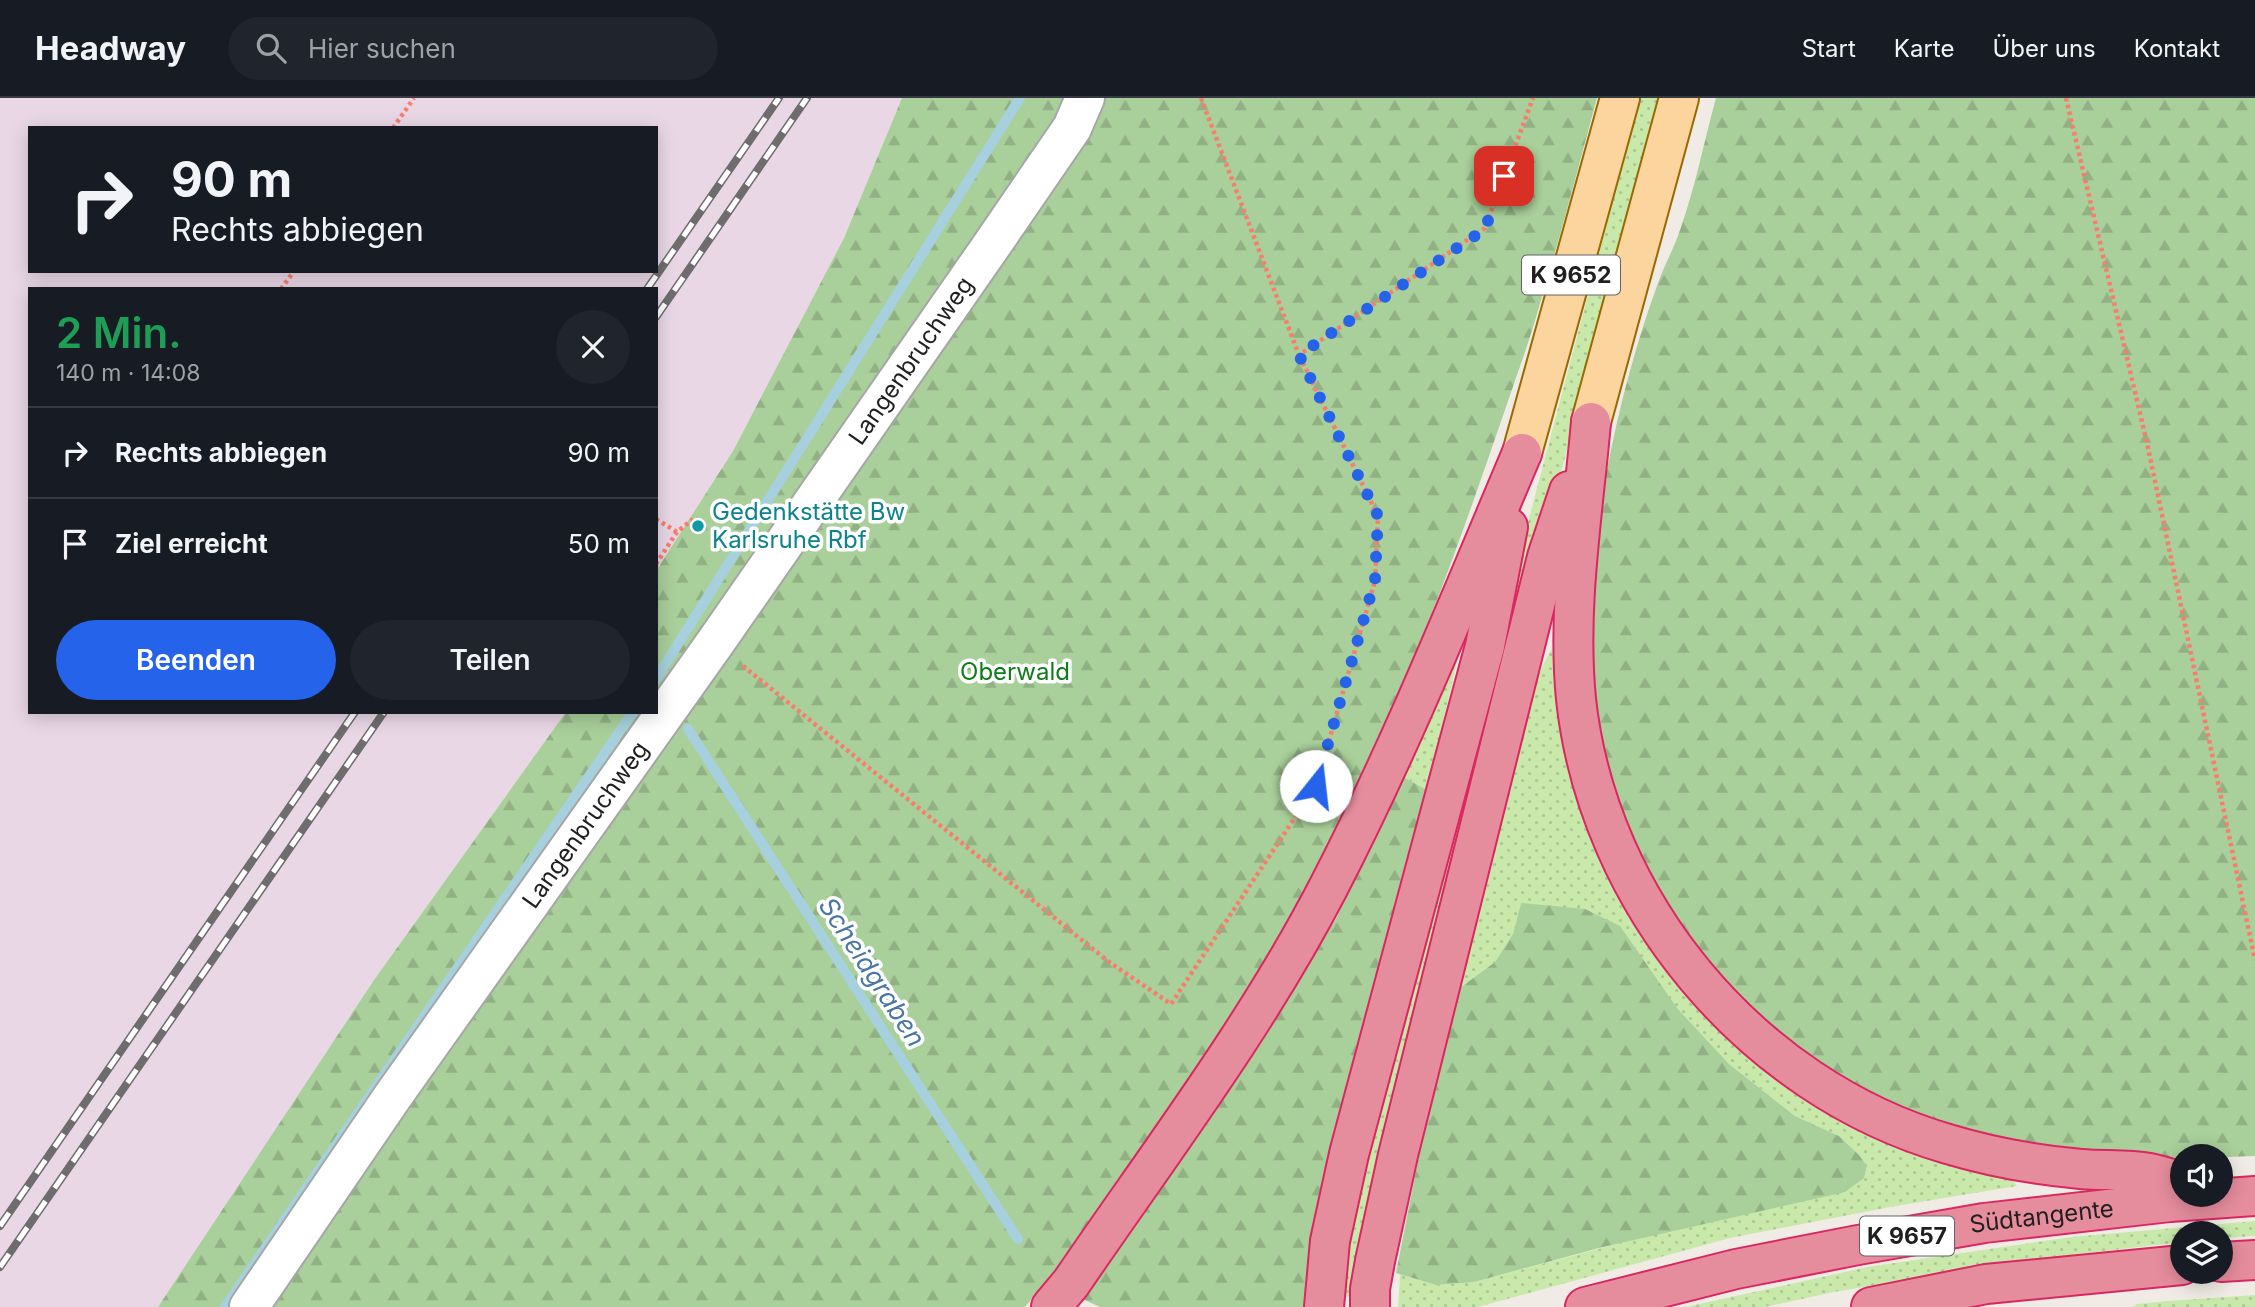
<!DOCTYPE html>
<html lang="de">
<meta charset="utf-8">
<style>
body{margin:0;font-family:Inter,sans-serif;background:#20242c;color:#f1f3f6;height:100vh;display:flex;flex-direction:column;font-size:26px;white-space:nowrap}
*{box-sizing:border-box;margin:0}
p{font-size:23px;color:#9ea1a6}
.icon{flex:none;width:38px;height:38px;fill:none;stroke:currentColor;stroke-width:2;stroke-linecap:round;stroke-linejoin:round}
.map{position:relative;flex:1;overflow:hidden}
.details{position:absolute;left:28px;top:189px;width:630px;height:427px;display:flex;flex-direction:column;background:#171b24;border-radius:0px;box-shadow:0 4px 18px #0003}
.details>*{flex:none}
.top-card{position:absolute;left:28px;top:28px;width:630px;height:147px;border-radius:0px;box-shadow:0 4px 18px #0003;background:#171b24;color:#f1f3f6;overflow:hidden}
.buttons{position:absolute;left:2170px;top:1046px;display:grid;gap:14px}
.buttons a{display:grid;place-items:center;width:63px;height:63px;border-radius:50%;background:#171b24;box-shadow:0 4px 18px #0003;font-size:35px}
.pin{position:absolute;display:grid;place-items:center;width:60px;height:60px;color:#fff;margin:-30px;border-radius:14px;box-shadow:0 4px 10px #0006}
.me{position:absolute;width:77px;margin:-38px;rotate:16deg;stroke-linejoin:round;filter:drop-shadow(0 0 5px #0008)}
.turn{display:flex;align-items:center;gap:24px;height:147px;padding:0 28px;font-size:32px}
.turn .icon{width:91px;height:91px;stroke-width:2.5}
.turn b{display:block;font-size:49px;line-height:60px}
.round{display:grid;place-items:center;flex:none;width:74px;height:74px;border-radius:37px;background:#20242c}
.overview{display:flex;align-items:center;justify-content:space-between;height:119px;padding:0 28px}
h1{font-size:42px;font-weight:600;line-height:52px;color:#1e9e55}
.cta{display:flex;gap:14px;margin-top:auto;padding:14px 28px}
.cta a{flex:1;height:80px;border-radius:42px;background:#2563eb;color:#fff;font-size:28px;font-weight:600;line-height:80px;text-align:center}
.cta a+a{background:#20242c;color:#f1f3f6}
ul{padding:0;list-style:none}
li{display:flex;align-items:center;gap:21px;height:91px;padding:0 28px;border-top:2px solid #363941}
li div{flex:1}
li b{display:block;font-size:26px}
li em{font-style:normal}
header{display:flex;align-items:center;gap:42px;box-sizing:border-box;height:98px;padding:0 35px;background:#171b24;border-bottom:2px solid #363941}
header strong{font-size:33px}
nav{display:flex;gap:38px;margin-inline-start:auto;font-size:24px}
.search{width:490px;height:63px;background:#20242c;display:flex;align-items:center;gap:18px;box-sizing:border-box;padding:0 24px;border-radius:38px;color:#9ea1a6;font-size:26px}
.map>svg:first-child{display:block}
</style>
<header>
<strong>Headway</strong>
<div class="search"><svg class="icon" aria-label="search" viewBox="0 0 24 24"><circle cx="10" cy="10" r="6"/><path d="M15 15l6 6"/></svg>Hier suchen</div>
<nav><a>Start</a><a>Karte</a><a>Über uns</a><a>Kontakt</a></nav>
</header>
<div class="map">
<svg width="2255" height="1209" viewBox="0 0 2255 1209">
<defs>
<pattern id="grass-dots" width="8" height="8" patternUnits="userSpaceOnUse" patternTransform="scale(1.75)"><rect width="8" height="8" fill="#c9e9ab"/><path d="M2 2h.1M6 6h.1" fill="none" stroke="#acc793" stroke-width="1.8" stroke-linecap="round"/></pattern>
<pattern id="forest-firs" width="22" height="20" patternUnits="userSpaceOnUse" patternTransform="scale(1.75)"><rect width="22" height="20" fill="#a9cf9a"/><path d="M5 1l3.5 6h-7zM16 11l3.5 6h-7z" fill="#91b184"/></pattern>
</defs>
<rect width="100%" height="100%" fill="#f0ece5"/>
<path fill="#e9d7e5" fill-rule="evenodd" d="M0 0H902L844 140 733 353 656 473V191H30V614H566L374 882 158 1209H0ZM30 30H656V173H30Z"/>
<g fill="url(#grass-dots)">
<polygon points="1640,0 1658,0 1493,637 1356,1196 1339,1202 1354,1102 1508,500"/>
<polygon points="1464,534 1427,692 1400,677"/>
<polygon points="1552,550 1560,625 1582,715 1614,784 1697,905 1993,1076 2014,1084 2017,1088 1890,1109 1730,1140 1478,1209 1398,1209 1400,1177 1396,1175 1436,1187 1474,1184 1864,1080 1867,1069 1859,1057 1839,1038 1795,1018 1729,966 1677,910 1521,805 1513,836 1495,864 1457,892 1482,808 1537,579"/>
<polygon points="2255,1123 2255,1138 2221,1140 2221,1136 2182,1136 2182,1144 2021,1163 1834,1194 1765,1209 1686,1209 1867,1169 2071,1139"/>
<polygon points="2255,1197 2255,1209 2132,1209 2137,1206 2168,1203"/>
</g>
<g fill="url(#forest-firs)">
<path d="M902 0H1597C1578 70 1560 140 1539 209 1530 242 1518 273 1507 306 1485 370 1463 434 1439 497 1424 535 1410 573 1393 610 1298 825 1175 1028 1025 1209H158L374 882 566 614H656V473L733 353 844 140Z"/>
<path d="M1716 0H2255V1058C2133 1063 2018 1054 1903 1010 1867 996 1824 968 1793 944 1750 912 1706 870 1676 825 1597 710 1577 560 1596 424 1598 406 1603 389 1607 372 1619 310 1635 248 1657 188 1663 169 1674 151 1680 132 1695 90 1704 44 1716 0Z"/>
<polygon points="1400,677 1427,692 1318,1114 1304,1209 1100,1209 1080,1200 1259,941 1336,821"/>
<polygon points="1521,805 1585,811 1620,828 1677,910 1729,966 1795,1018 1839,1038 1859,1057 1867,1068 1864,1080 1845,1094 1599,1150 1474,1184 1436,1187 1396,1175 1423,1037 1457,892 1495,864 1513,836"/>
</g>
<g fill="none" stroke-linecap="round" stroke-linejoin="round">
<g stroke="#a6d0dd" stroke-width="10">
<polyline points="656,581 1020,0"/>
<polyline points="688,631 1018,1141"/>
<polyline points="225,1209 633,614"/>
</g>
<defs>
<g id="minor">
<path id="s1" d="M249 1209 393 998 715 545 987 154 1072 30 1085 0"/>
</g>
<g id="major">
<polyline points="1591,324 1679,0"/>
<polyline points="1522,355 1620,0"/>
</g>
<g id="highway">
<path d="M1591 324C1583 416 1567 509 1576 601 1598 805 1751 989 1948 1046 1991 1059 2036 1067 2081 1071 2104 1073 2127 1071 2149 1075 2160 1077 2171 1081 2182 1083"/>
<polyline points="2221,1164 2255,1162"/>
<path d="M1051 1209 1071 1185C1159 1056 1256 929 1328 790 1401 649 1460 501 1522 355"/>
<polyline points="1324,1209 1330,1143 1349,1056 1485,548 1508,429"/>
<polyline points="1370,1209 1370,1191 1375,1163 1398,1057 1547,459 1569,393"/>
<path id="s2" d="M1585 1209 1736 1171 1858 1147 1984 1125 2170 1104 2255 1098"/>
<polyline points="1871,1209 1986,1186 2182,1167"/>
</g>
</defs>
<use href="#minor" stroke="#a6a6a6" stroke-width="42"/>
<use href="#major" stroke="#996801" stroke-width="42"/>
<use href="#highway" stroke="#da2661" stroke-width="42"/>
<g stroke="#f97d6d" stroke-width="4.5" stroke-dasharray="3.5 3.5" stroke-linecap="butt">
<polyline points="1201,0 1299,257 1485,130 1533,0"/>
<polyline points="2066,0 2147,345 2255,862"/>
<polyline points="393,30 414,0"/>
<polyline points="281,191 294,173"/>
<polyline points="656,421 677,434"/>
<polyline points="656,466 677,434 693,421"/>
<polyline points="743,568 1109,864 1171,906 1316,688 1375,483 1378,418 1299,257"/>
</g>
<use href="#minor" stroke="#fff" stroke-width="38"/>
<use href="#major" stroke="#fbd49e" stroke-width="38"/>
<use href="#highway" stroke="#e68d9d" stroke-width="38"/>
<defs>
<g id="rail">
<polyline points="647,191 779,0"/>
<polyline points="656,219 807,0"/>
<polyline points="0,1128 355,614"/>
<polyline points="0,1169 384,614"/>
</g>
</defs>
<use href="#rail" stroke="#6d6d6d" stroke-width="8"/>
<use href="#rail" stroke="#fff" stroke-width="5" stroke-dasharray="16" stroke-linecap="butt"/>
</g>
<g fill="none" stroke-linecap="round" stroke-linejoin="round">
<polyline stroke="#2563eb" stroke-width="12" stroke-dasharray="0 21.6" points="1316,688 1375,482 1378,418 1299,257 1485,131 1504,78"/>
</g>
<circle fill="#0f9aa8" stroke="#fff" stroke-width="2.5" cx="698" cy="428" r="7"/>
<g text-anchor="middle" stroke-width="7" stroke-linejoin="round" paint-order="stroke">
<g fill="#fff" stroke="#626262" stroke-width="2">
<rect x="1522" y="157.5" width="98" height="39" rx="5"/>
<rect x="1860" y="1118.5" width="94" height="39" rx="5"/>
</g>
<g font-size="23" font-weight="bold" fill="#1f1f1f">
<text x="1571" y="185">K 9652</text>
<text x="1907" y="1146">K 9657</text>
</g>
<g font-size="24" fill="#1f1f1f" stroke="#fff">
<text dy="8" stroke="none"><textPath href="#s1" startOffset="1155">Langenbruchweg</textPath></text>
<text dy="8" stroke="none"><textPath href="#s1" startOffset="588">Langenbruchweg</textPath></text>
<text dy="8" stroke="none"><textPath href="#s2" startOffset="466">Südtangente</textPath></text>
</g>
<g font-size="24" fill="#0d838f" stroke="#fff" text-anchor="start">
<text x="712" y="422">Gedenkstätte Bw<tspan x="712" dy="28">Karlsruhe Rbf</tspan></text>
</g>
<g font-size="24" fill="#0c7d17" stroke="#fff">
<text x="1015" y="582">Oberwald</text>
</g>
<g font-size="26" font-style="italic" fill="#4876a6" stroke="#fff">
<text transform="translate(872 874) rotate(57)" y="9">Scheidgraben</text>
</g>
</g>
</svg>
<div class="buttons">
<a><svg class="icon" aria-label="sound" viewBox="0 0 24 24"><path d="M4 9h4l5-4v14l-5-4H4zM17 9q2 3 0 6"/></svg></a>
<a><svg class="icon" aria-label="layers" viewBox="0 0 24 24"><path d="M12 4l9 5-9 5-9-5zM3 14l9 5 9-5"/></svg></a>
</div>
<div class="pin" style="left:1504px;top:78px;background:#d93025"><svg class="icon" aria-label="arrive" viewBox="0 0 24 24"><path d="M6 21V4h12l-3 4 3 4H6"/></svg></div>
<svg class="me" style="left:1316px;top:688px" viewBox="-20 -20 40 40"><circle r="19" fill="#fff"/><path d="M0-13L10 11 0 6-10 11z" fill="#2563eb"/></svg>
<div class="top-card">
<div class="turn"><svg class="icon" aria-label="right" viewBox="0 0 24 24"><path d="M7 20v-9h11M14 6l5 5-5 5"/></svg><div><b>90 m</b>Rechts abbiegen</div></div>
</div>
<section class="details">
<div class="overview"><div><h1>2 Min.</h1><p>140 m · 14:08</p></div><a class="round"><svg class="icon" aria-label="close" viewBox="0 0 24 24"><path d="M6 6l12 12M18 6L6 18"/></svg></a></div>
<ul>
<li><svg class="icon" aria-label="right" viewBox="0 0 24 24"><path d="M7 20v-9h11M14 6l5 5-5 5"/></svg><div><b>Rechts abbiegen</b></div><em>90 m</em></li>
<li><svg class="icon" aria-label="arrive" viewBox="0 0 24 24"><path d="M6 21V4h12l-3 4 3 4H6"/></svg><div><b>Ziel erreicht</b></div><em>50 m</em></li>
</ul>
<div class="cta"><a>Beenden</a><a>Teilen</a></div>
</section>
</div>
